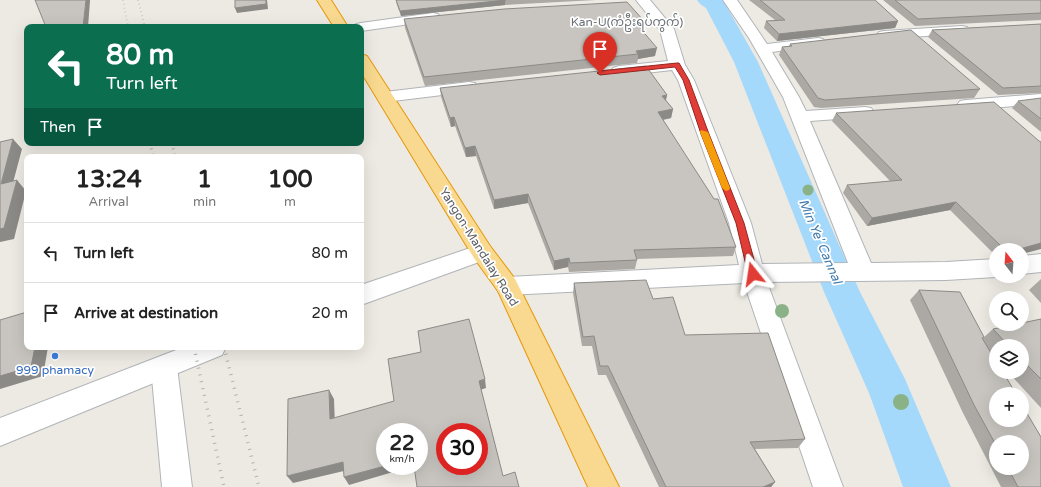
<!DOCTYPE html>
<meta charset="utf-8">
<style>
body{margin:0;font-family:"Varela Round","Noto Sans Myanmar",sans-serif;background:#f6f6f6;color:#222;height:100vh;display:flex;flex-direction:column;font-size:15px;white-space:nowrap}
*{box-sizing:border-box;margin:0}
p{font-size:13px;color:#767676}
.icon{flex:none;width:22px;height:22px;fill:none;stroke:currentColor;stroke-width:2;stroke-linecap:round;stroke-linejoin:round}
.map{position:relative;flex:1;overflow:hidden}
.drawer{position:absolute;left:24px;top:154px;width:340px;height:196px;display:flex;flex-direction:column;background:#fff;border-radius:8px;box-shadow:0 4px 16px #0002}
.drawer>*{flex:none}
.banner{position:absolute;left:24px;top:24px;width:340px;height:122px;border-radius:8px;box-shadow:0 4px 16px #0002;background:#0b6e4f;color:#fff;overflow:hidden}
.needle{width:26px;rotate:343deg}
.buttons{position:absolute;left:989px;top:243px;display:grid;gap:8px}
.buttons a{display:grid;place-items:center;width:40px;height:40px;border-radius:50%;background:#fff;box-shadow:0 4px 16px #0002;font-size:20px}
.speed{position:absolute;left:376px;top:423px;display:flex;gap:8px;font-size:20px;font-weight:700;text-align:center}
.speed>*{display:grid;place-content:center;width:52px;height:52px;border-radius:50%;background:#fff;box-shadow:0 4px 16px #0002;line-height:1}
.speed small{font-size:10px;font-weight:400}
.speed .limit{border:6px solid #d22;background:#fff;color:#111}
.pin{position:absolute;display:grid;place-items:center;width:34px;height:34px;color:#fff;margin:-41px -17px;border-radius:50% 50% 50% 0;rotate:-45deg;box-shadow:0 0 4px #0007}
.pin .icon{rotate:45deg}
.me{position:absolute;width:44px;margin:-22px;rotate:345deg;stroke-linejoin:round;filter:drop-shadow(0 0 3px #0008)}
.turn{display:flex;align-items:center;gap:14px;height:84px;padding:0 16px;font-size:18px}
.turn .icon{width:52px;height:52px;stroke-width:2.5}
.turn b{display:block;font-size:28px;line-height:34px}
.then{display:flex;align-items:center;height:38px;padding:0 16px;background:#0003;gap:8px;font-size:15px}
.eta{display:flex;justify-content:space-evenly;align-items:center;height:68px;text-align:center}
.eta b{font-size:24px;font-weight:700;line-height:28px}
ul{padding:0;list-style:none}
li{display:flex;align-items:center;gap:12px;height:60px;padding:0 16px;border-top:1px solid #e0e0e0}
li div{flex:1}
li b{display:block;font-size:15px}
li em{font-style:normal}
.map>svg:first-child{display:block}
</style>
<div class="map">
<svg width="1041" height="487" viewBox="0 0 1041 487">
<rect width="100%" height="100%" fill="#edeae3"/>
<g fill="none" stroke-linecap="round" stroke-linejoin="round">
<polygon fill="#a5d9fb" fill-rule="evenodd" points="697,0 723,0 758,62 860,292 905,379 951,487 903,487 869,393 824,292 734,62 706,8 700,4"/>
<defs>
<g id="street">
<polygon points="636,0 650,0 674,29 685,65 694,80 751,223 762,264 848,263 783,97 749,38 723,0 737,0 767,44 818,38 823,39 825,42 823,45 772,52 799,97 806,111 865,107 871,108 874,112 871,116 865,117 810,121 871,263 946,262 996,259 996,276 999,276 996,277 946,280 767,282 843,487 813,487 744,283 507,295 499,293 495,286 499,279 507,277 739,265 729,223 678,80 672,70 619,76 613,74 611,71 613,68 619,66 668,61 660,30"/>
<polygon points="433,13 438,14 440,17 438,20 361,31 361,27 354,27 356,24 361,23"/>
<polygon points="962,26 967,27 969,30 967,33 884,39 879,38 877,35 879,32 884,31"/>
<polygon points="469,82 475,83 477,87 475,91 385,102 379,101 377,97 379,93 385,92"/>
<polygon points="1041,94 1041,104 966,110 960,109 957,105 960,101 966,100"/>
<polygon points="1041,254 1041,272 1022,274 1022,256"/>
<polygon points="164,355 173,359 177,367 192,487 162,487 151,367 155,359"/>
</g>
<g id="secondary">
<polygon points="482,244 490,246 493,252 490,258 361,305 361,285"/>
<polygon points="184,347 226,347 222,355 0,446 0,418"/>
</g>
<g id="highway">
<polygon points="317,0 331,0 348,27 334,27"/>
<polygon points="361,54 367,56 369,59 490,246 515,279 619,487 588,487 498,291 474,258 361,72"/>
</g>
</defs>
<use href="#street" stroke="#b0b4b8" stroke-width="2"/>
<use href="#secondary" stroke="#b0b3b8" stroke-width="2"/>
<use href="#highway" stroke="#e5980b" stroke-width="2"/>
<use href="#street" fill="#fff" fill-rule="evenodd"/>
<use href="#secondary" fill="#fff" fill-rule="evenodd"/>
<use href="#highway" fill="#f8d98f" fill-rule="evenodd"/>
<g stroke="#b2b3b3" stroke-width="2" stroke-dasharray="0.5 3.5" stroke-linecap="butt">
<polyline points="123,0 128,27"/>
<polyline points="138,0 145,27"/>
</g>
<g stroke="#b2b3b3" stroke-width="3" stroke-dasharray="1 4.5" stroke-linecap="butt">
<polyline points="150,143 153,157"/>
<polyline points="172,143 175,157"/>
</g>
<g stroke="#b2b3b3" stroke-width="3.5" stroke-dasharray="1 6" stroke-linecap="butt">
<polyline points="194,347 224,487"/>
<polyline points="224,347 259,487"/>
</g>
</g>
<g fill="#8ab286">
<circle cx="808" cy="190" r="5.5"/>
<circle cx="782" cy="311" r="7"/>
<circle cx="901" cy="402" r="8"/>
</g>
<g fill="#aca9a5" fill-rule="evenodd">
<polygon points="396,0 596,0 505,5 401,16 397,5"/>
<polygon points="749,0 875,0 898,21 895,28 777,41 764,28 766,21 775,20"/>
<polygon points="883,0 1041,0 1041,20 915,26"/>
<polygon points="404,19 643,29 642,29 655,56 638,59 637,63 425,86 405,28"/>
<polygon points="1041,24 1041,93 998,95 928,37 932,30"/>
<polygon points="790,44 980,89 974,98 821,108 814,107 779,55 782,47 789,46"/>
<polygon points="440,88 667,95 666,100 673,109 671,118 663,120 736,247 733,256 637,259 637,260 635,269 569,272 568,267 554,270 528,203 494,209 476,156 466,157 455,126 451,127 441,97"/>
<polygon points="1041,98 1041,132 1012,108 1018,101"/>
<polygon points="836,113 1039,141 1022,250 996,250 996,256 950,210 867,226 843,193 847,185 890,181 832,121"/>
<polygon points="1041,279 1041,303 1029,290"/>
<polygon points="574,283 653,299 685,335 805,439 798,448 755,449 775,482 771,487 659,487 606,375 598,375 592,346 582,346 573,293"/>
<path d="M919 290 983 338 993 329 1041 320V408L1008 372H1022V346H996V359L994 357 1041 487H1001L963 413 910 300ZM996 442 1022 468H996Z"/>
</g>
<g fill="#8c8a86">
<polygon points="86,0 90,0 90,1 88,27 83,27"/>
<polygon points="266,0 267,0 268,9 237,13 235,8"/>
<polygon points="505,0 505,5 401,16 400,11"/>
<polygon points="644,21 643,29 634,31 635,22"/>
<polygon points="898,21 895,28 777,41 779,34"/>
<polygon points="657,48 655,56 638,59 638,54 636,51"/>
<polygon points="667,95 665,104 662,96"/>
<polygon points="673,109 671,118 656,121 658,112"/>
<polygon points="454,117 455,126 451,127 450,118"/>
<polygon points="13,139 22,149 10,194 1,184"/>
<polygon points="475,146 476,156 466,157 465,148"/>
<polygon points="17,180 26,191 14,239 0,242 0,229"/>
<polygon points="528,194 528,203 494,209 494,200"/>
<polygon points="956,202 950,210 867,226 872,218"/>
<polygon points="1041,243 1041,249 1022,254 1022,250 1016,250"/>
<polygon points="569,258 568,267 554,270 554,261"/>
<polygon points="35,347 48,347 43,376 0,389 0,376"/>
<polygon points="485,379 486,388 480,390 479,381"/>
<polygon points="329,390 334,399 335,427 330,419"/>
<polygon points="343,462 348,470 293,483 287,476"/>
<polygon points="385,466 415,466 416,468 394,474 393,472 349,485 344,477"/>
<polygon points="775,482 771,487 763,487"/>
</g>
<g fill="#c8c5c0" stroke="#8c8a86" fill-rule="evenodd">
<polygon points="35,0 86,0 83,27 46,27"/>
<polygon points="235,0 266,0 266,4 235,8"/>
<polygon points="396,0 506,0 400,11"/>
<polygon points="760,0 875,0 898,21 779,34 766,21 785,20"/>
<polygon points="895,0 1041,0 1041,13 918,19"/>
<polygon points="627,2 644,21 635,22 657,48 636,51 638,54 424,77 404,19 504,9"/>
<polygon points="1041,24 1041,86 1003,88 932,30"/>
<polygon points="911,30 980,89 825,100 818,98 782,47 792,46 790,44"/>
<polygon points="646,66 667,95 662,96 673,109 658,112 714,199 718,199 736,247 634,250 637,260 570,263 569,258 554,261 528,194 494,200 475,146 465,148 454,117 450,118 440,88"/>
<polygon points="1041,98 1041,119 1018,101"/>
<polygon points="994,102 1039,141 1041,142 1041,243 1016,250 1005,250 956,202 872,218 847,185 902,180 836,113"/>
<polygon points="13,139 1,184 17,180 4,228 0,229 0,142"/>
<polygon points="646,280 653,299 673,297 685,335 768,333 805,439 750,442 775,482 763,487 666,487 608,366 600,366 594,336 583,337 574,283"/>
<polygon points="919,290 960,292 984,337 982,338 996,361 996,372 1003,372 1016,394 996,394 996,420 1022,420 1022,405 1041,437 1041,487 1018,487 1008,468 1022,468 1022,442 996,442 996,445 974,405"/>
<polygon points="27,312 27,347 35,347 31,367 0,376 0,320"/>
<path d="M469 319 485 379 479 381 503 476 515 472 519 487H417L414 466H419V432H385V466L344 477 343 462 287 476 288 399 329 390 330 419 394 401 388 359 421 352 418 331ZM445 432H479V466H445Z"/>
<polygon points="1041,319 1041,379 1022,360 1022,346 1009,346 993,329 1019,324 1022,324 1022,323"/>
</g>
<polygon fill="#e13c35" stroke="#922722" points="677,63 679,63 689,80 709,134 744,223 758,274 756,277 750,277 748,274 736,223 701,134 683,80 675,67 600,75 597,73 600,71"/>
<polygon fill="#f59e0b" points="701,130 708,132 730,188 729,190 726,191 722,188 700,132"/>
<circle fill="#3f7fe0" stroke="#fff" stroke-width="1.5" cx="55" cy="356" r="4"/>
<g text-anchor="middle" stroke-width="3.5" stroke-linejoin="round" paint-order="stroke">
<g font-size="12" fill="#6c7175" stroke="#fff">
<text x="627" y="26">Kan-U(ကံဦးရပ်ကွက်)</text>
</g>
<g font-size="12" fill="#5b5f63" stroke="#fff">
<text transform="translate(479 247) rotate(58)" y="4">Yangon-Mandalay Road</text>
</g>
<g font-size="12" fill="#366cbe" stroke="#fff">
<text x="55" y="374">999 phamacy</text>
</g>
<g font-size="13" font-style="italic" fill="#437aac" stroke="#fff">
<text transform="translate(821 241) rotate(67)" y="5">Min Ye' Cannal</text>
</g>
</g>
</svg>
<div class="buttons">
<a><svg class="needle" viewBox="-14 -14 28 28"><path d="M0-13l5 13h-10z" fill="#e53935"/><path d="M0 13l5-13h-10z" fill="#767676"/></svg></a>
<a><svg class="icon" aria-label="search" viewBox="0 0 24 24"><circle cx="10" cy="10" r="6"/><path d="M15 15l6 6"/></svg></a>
<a><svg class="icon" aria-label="layers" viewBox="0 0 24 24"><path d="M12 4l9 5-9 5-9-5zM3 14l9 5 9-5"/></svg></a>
<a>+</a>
<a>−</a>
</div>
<div class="speed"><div>22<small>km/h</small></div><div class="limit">30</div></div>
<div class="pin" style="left:600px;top:73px;background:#d93025"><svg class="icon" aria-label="arrive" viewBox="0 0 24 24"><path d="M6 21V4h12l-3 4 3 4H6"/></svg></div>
<svg class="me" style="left:753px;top:274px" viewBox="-20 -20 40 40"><path d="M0-17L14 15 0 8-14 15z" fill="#e13c35" stroke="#fff" stroke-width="4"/></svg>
<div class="banner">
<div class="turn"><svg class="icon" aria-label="left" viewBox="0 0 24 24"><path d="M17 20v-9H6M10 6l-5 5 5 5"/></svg><div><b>80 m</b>Turn left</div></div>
<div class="then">Then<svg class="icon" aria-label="arrive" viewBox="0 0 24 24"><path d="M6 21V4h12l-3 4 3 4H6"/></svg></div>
</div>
<section class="drawer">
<div class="eta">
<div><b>13:24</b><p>Arrival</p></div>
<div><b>1</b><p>min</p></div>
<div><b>100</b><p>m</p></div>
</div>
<ul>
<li><svg class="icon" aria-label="left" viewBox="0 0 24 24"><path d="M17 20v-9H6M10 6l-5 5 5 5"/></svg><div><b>Turn left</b></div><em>80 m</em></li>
<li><svg class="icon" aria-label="arrive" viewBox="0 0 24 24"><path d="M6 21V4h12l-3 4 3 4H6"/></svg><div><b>Arrive at destination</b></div><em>20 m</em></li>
</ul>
</section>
</div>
